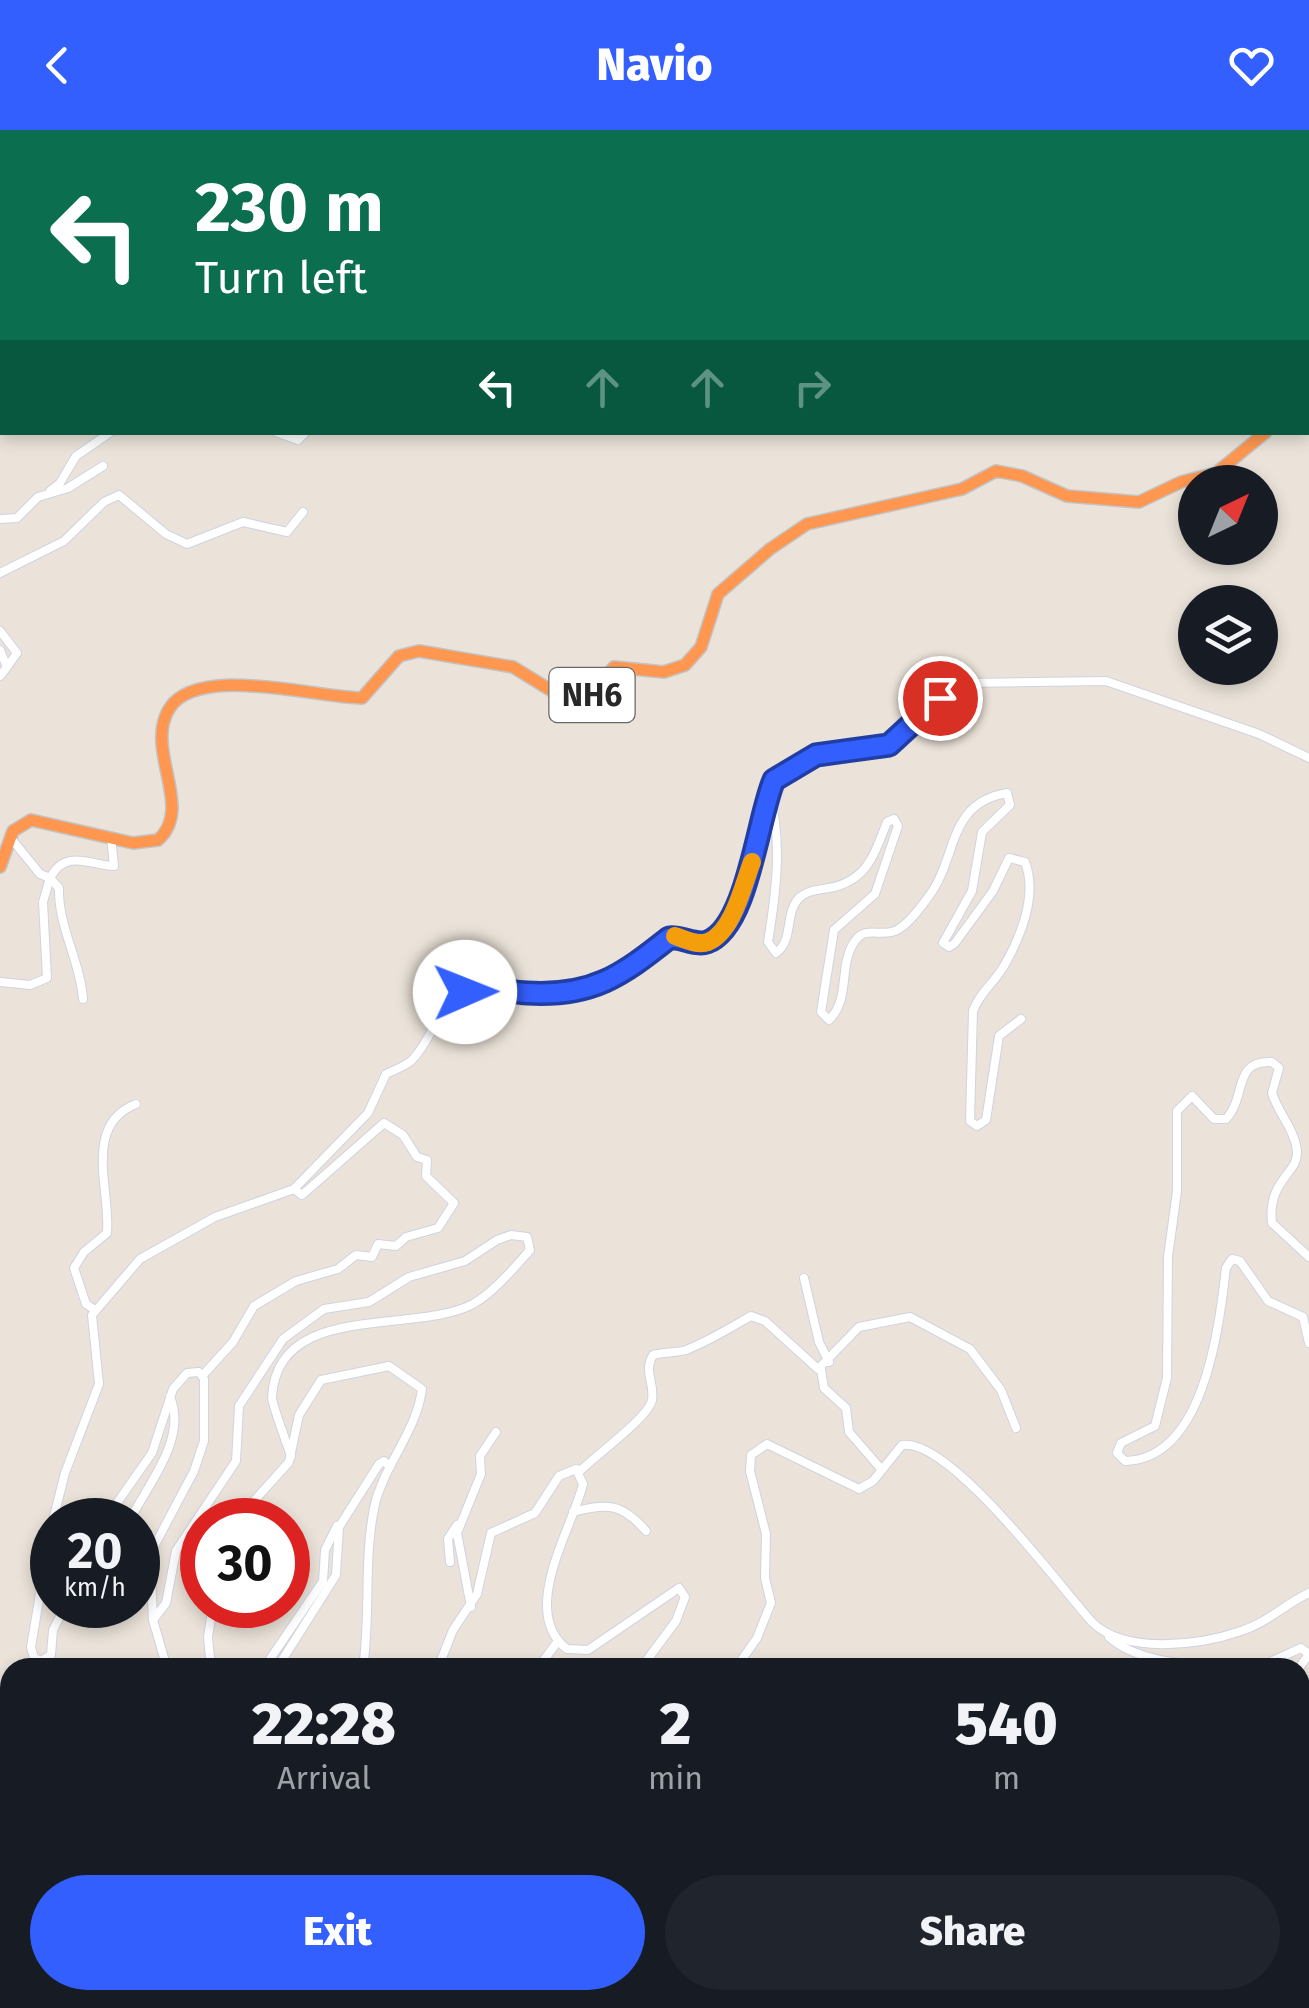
<!DOCTYPE html>
<style>
body{margin:0;font-family:"Fira Sans",sans-serif;background:#20242c;color:#f1f3f6;height:100vh;display:flex;flex-direction:column;font-size:38px;white-space:nowrap}
*{box-sizing:border-box;margin:0}
p{font-size:32px;color:#9ea1a6}
.icon{flex:none;width:55px;height:55px;fill:none;stroke:currentColor;stroke-width:2;stroke-linecap:round;stroke-linejoin:round}
.map{position:relative;flex:1;overflow:hidden}
.drawer{position:absolute;left:0px;top:1528px;width:1310px;height:352px;display:flex;flex-direction:column;background:#171b24;border-radius:30px 30px 0 0;box-shadow:0 5px 15px #0003}
.drawer>*{flex:none}
.hud{position:absolute;left:0px;top:0px;width:1310px;height:305px;box-shadow:0 5px 15px #0003;background:#0b6e4f;color:#fff;overflow:hidden}
.needle{width:65px;rotate:43deg}
.buttons{position:absolute;left:1178px;top:335px;display:grid;gap:20px}
.buttons a{display:grid;place-items:center;width:100px;height:100px;border-radius:50%;background:#171b24;box-shadow:0 5px 15px #0003;font-size:50px}
.speed{position:absolute;left:30px;top:1368px;display:flex;gap:20px;font-size:50px;font-weight:700;text-align:center}
.speed>*{display:grid;place-content:center;width:130px;height:130px;border-radius:50%;background:#171b24;box-shadow:0 5px 15px #0003;line-height:1}
.speed small{font-size:25px;font-weight:400}
.speed .limit{border:15px solid #d22;background:#fff;color:#111}
.pin{position:absolute;display:grid;place-items:center;width:85px;height:85px;color:#fff;margin:-42px;border:5px solid #fff;border-radius:50%;box-shadow:0 2px 10px #0007}
.me{position:absolute;width:110px;margin:-55px;rotate:89deg;stroke-linejoin:round;filter:drop-shadow(0 0 8px #0008)}
.turn{display:flex;align-items:center;gap:35px;height:210px;padding:0 30px;font-size:45px}
.turn .icon{width:130px;height:130px;stroke-width:2.5}
.turn b{display:block;font-size:70px;line-height:85px}
.lanes{display:flex;align-items:center;height:95px;padding:0 30px;background:#0003;justify-content:center;gap:50px;direction:ltr}
.lanes .off{opacity:.35}
.eta{display:flex;justify-content:space-evenly;align-items:center;height:170px;text-align:center}
.eta b{font-size:60px;font-weight:800;line-height:70px}
.primary-button{display:flex;gap:20px;margin-top:auto;padding:20px 30px}
.primary-button a{flex:1;height:115px;border-radius:60px;background:#335ffe;color:#fff;font-size:40px;font-weight:800;line-height:115px;text-align:center}
.primary-button a+a{background:#20242c;color:#f1f3f6}
header{display:flex;justify-content:space-between;align-items:center;height:130px;padding:0 30px;background:#335ffe;color:#fff;font-size:45px;font-weight:800}
.map>svg:first-child{display:block}
</style>
<header><svg class="icon" aria-label="back" viewBox="0 0 24 24"><path d="M15 5l-7 7 7 7"/></svg>Navio<svg class="icon" aria-label="heart" viewBox="0 0 24 24"><path d="M12 20l-8-8c-3-5 5-10 8-4 3-6 11-1 8 4z"/></svg></header>
<div class="map">
<svg width="1309" height="1878" viewBox="0 0 1309 1878">
<rect width="100%" height="100%" fill="#ebe3d9"/>
<g fill="none" stroke-linecap="round" stroke-linejoin="round">
<defs>
<g id="minor">
<polyline points="58,0 59,2"/>
<polyline points="0,5 2,5"/>
<polyline points="0,184 2,180"/>
<polyline points="0,280 2,277"/>
<polyline points="276,302 298,310 306,302"/>
<polyline points="50,361 60,353 76,326 111,302"/>
<polyline points="0,389 17,388 38,367 68,358 103,336"/>
<polyline points="0,443 64,411 104,372 119,365 166,404 187,414 243,392 287,402 303,382"/>
<polyline points="0,501 17,523 7,537"/>
<polyline points="0,520 7,537 0,546"/>
<path d="M769 662C783 711 776 763 768 812L776 823C794 811 784 782 800 767 808 760 819 760 829 758 867 751 874 725 887 692L894 689 898 696 875 764 834 800 821 882 829 890C851 869 838 834 855 811 866 795 882 808 897 800 909 794 921 777 929 766 958 727 947 673 1007 663L1010 675 982 702 972 761 943 813 949 817 955 813 993 761 1009 728 1025 732C1038 766 1021 806 1004 836 994 853 980 862 973 881L970 991 977 996 986 990 999 906 1021 889"/>
<polyline points="0,852 30,855 47,848 43,772 50,748 40,744 10,707"/>
<path d="M83 869C80 830 58 797 59 758L50 748C66 718 90 735 114 736L111 707"/>
<path d="M1309 1127 1272 1093C1267 1050 1299 1043 1297 1021 1295 1000 1278 983 1272 963L1279 938 1272 932C1232 930 1247 967 1226 989H1214L1192 966 1177 981V1061L1168 1127 1167 1248 1155 1296 1121 1313 1117 1323 1125 1331C1205 1329 1219 1196 1226 1138L1232 1129 1240 1131 1268 1171 1303 1187 1309 1213"/>
<polyline points="804,1148 819,1212 829,1232"/>
<path d="M95 1180 86 1174 74 1138 84 1122 107 1103C111 1061 82 995 136 974"/>
<polyline points="821,1239 824,1258 846,1278 849,1302 882,1340"/>
<polyline points="203,1245 233,1212 254,1176 296,1151 338,1139 356,1125 372,1127 378,1114 396,1116 406,1107 438,1098 454,1073 426,1046 427,1030 417,1027 403,1005 384,993 302,1065 294,1059"/>
<path d="M580 1341C595 1326 649 1287 652 1270 655 1253 643 1241 653 1225 664 1222 676 1223 686 1220 709 1211 730 1198 751 1186L765 1191 818 1239 859 1197 910 1187 970 1219 1001 1260 1016 1298"/>
<path d="M573 1382C607 1373 622 1373 646 1401"/>
<path d="M53 1390 65 1343 99 1254 92 1185 140 1129 215 1087 294 1059 368 983 386 944C394 940 406 936 412 930 434 908 438 871 471 860 489 854 506 862 523 863 591 868 619 846 669 808L707 812 728 790 754 729 769 662 780 645 816 625 889 615 933 571 970 553 1106 551 1259 604 1309 628"/>
<polyline points="105,1390 152,1323 173,1259 187,1243 199,1242 204,1249 204,1311 194,1341 150,1424 153,1490 167,1538"/>
<path d="M130 1390C147 1355 188 1309 170 1267"/>
<path d="M237 1390 289 1332 299 1285 321 1250 389 1236 422 1259C417 1300 385 1334 375 1374 363 1427 371 1484 363 1538"/>
<polyline points="52,1393 31,1517 34,1528 41,1531 51,1525 53,1500 66,1475"/>
<polyline points="450,1432 448,1409 457,1395"/>
<polyline points="112,1477 113,1475"/>
<polyline points="471,1477 457,1403 481,1344 480,1326 496,1302"/>
<path d="M153 1490 166 1473 176 1421 236 1331 239 1276 283 1209 324 1179 369 1172 409 1147 465 1131 497 1110 511 1105 527 1107 530 1120C514 1138 494 1162 473 1174 415 1205 276 1170 272 1268 272 1274 288 1317 291 1326"/>
<path d="M1109 1507C1140 1535 1196 1534 1235 1538"/>
<polyline points="281,1532 336,1445 339,1397 379,1334 384,1331 390,1337"/>
<polyline points="211,1538 208,1507 213,1475"/>
<polyline points="264,1538 323,1451 325,1420 337,1396"/>
<path d="M438 1538 453 1500 477 1464 491 1403 535 1383 559 1346 576 1339 583 1354C573 1397 518 1482 567 1519L588 1520 679 1458 685 1467 676 1491 641 1538"/>
<polyline points="538,1538 558,1511"/>
<path d="M736 1538 757 1508 771 1473 765 1448 766 1404 750 1341 751 1325 767 1314 859 1359 873 1351 902 1315C949 1307 1058 1454 1092 1492 1125 1525 1201 1515 1241 1501 1267 1493 1285 1474 1309 1463"/>
<polyline points="1257,1538 1301,1518 1309,1524 1299,1538"/>
<polyline points="0,1612 10,1610"/>
<polyline points="0,1687 10,1723"/>
<polyline points="54,1870 55,1878"/>
<polyline points="1017,1870 1028,1878"/>
<polyline points="12,1878 16,1870"/>
<polyline points="171,1878 175,1870"/>
<polyline points="232,1878 232,1870"/>
<polyline points="501,1878 503,1870"/>
<polyline points="565,1878 588,1870"/>
<polyline points="753,1878 756,1870"/>
<polyline points="831,1878 840,1870"/>
<polyline points="989,1878 990,1870"/>
</g>
<g id="highway">
<polyline points="1308,277 1309,275"/>
<path d="M0 737 13 701 31 690 133 713 158 710C195 677 144 621 169 579 197 533 318 568 362 568L399 526 419 521 513 537 565 569 582 571 614 537 664 542 685 535 701 517 718 464 770 419 807 394 962 359 996 341 1022 346 1067 366 1139 372 1181 352 1216 343 1266 302"/>
</g>
</defs>
<use href="#minor" stroke="#cfd3e2" stroke-width="10"/>
<use href="#highway" stroke="#c3c3c3" stroke-width="14"/>
<use href="#minor" stroke="#fff" stroke-width="8"/>
<use href="#highway" stroke="#ff9751" stroke-width="11"/>
</g>
<g fill="none" stroke-linecap="round" stroke-linejoin="round">
<defs>
<path id="route" d="M465 862C486 853 505 862 527 863 592 867 621 846 669 808 681 806 695 816 707 812 748 798 758 685 774 650L816 625 889 615 940 568"/>
</defs>
<use href="#route" stroke="#213ea5" stroke-width="25"/>
<use href="#route" stroke="#335ffe" stroke-width="18"/>
<path stroke="#f59e0b" stroke-width="18" d="M675 806C685 809 697 816 708 812 733 802 743 755 752 732"/>
</g>
<g text-anchor="middle" stroke-width="8" stroke-linejoin="round" paint-order="stroke">
<rect fill="#fff" stroke="#686868" stroke-width="2.5" x="549.5" y="538" width="85" height="54" rx="8"/>
<g font-size="32" font-weight="bold" fill="#282828">
<text x="592" y="576">NH6</text>
</g>
</g>
</svg>
<div class="buttons">
<a><svg class="needle" viewBox="-14 -14 28 28"><path d="M0-13l5 13h-10z" fill="#e53935"/><path d="M0 13l5-13h-10z" fill="#9ea1a6"/></svg></a>
<a><svg class="icon" aria-label="layers" viewBox="0 0 24 24"><path d="M12 4l9 5-9 5-9-5zM3 14l9 5 9-5"/></svg></a>
</div>
<div class="speed"><div>20<small>km/h</small></div><div class="limit">30</div></div>
<div class="pin" style="left:940px;top:568px;background:#d93025"><svg class="icon" aria-label="arrive" viewBox="0 0 24 24"><path d="M6 21V4h12l-3 4 3 4H6"/></svg></div>
<svg class="me" style="left:465px;top:862px" viewBox="-20 -20 40 40"><circle r="19" fill="#fff"/><path d="M0-13L10 11 0 6-10 11z" fill="#335ffe"/></svg>
<div class="hud">
<div class="turn"><svg class="icon" aria-label="left" viewBox="0 0 24 24"><path d="M17 20v-9H6M10 6l-5 5 5 5"/></svg><div><b>230 m</b>Turn left</div></div>
<div class="lanes"><svg class="icon" aria-label="left" viewBox="0 0 24 24"><path d="M17 20v-9H6M10 6l-5 5 5 5"/></svg><svg class="icon off" aria-label="ahead" viewBox="0 0 24 24"><path d="M12 20V5M6 11l6-6 6 6"/></svg><svg class="icon off" aria-label="ahead" viewBox="0 0 24 24"><path d="M12 20V5M6 11l6-6 6 6"/></svg><svg class="icon off" aria-label="right" viewBox="0 0 24 24"><path d="M7 20v-9h11M14 6l5 5-5 5"/></svg></div>
</div>
<section class="drawer">
<div class="eta">
<div><b>22:28</b><p>Arrival</p></div>
<div><b>2</b><p>min</p></div>
<div><b>540</b><p>m</p></div>
</div>
<div class="primary-button"><a>Exit</a><a>Share</a></div>
</section>
</div>
